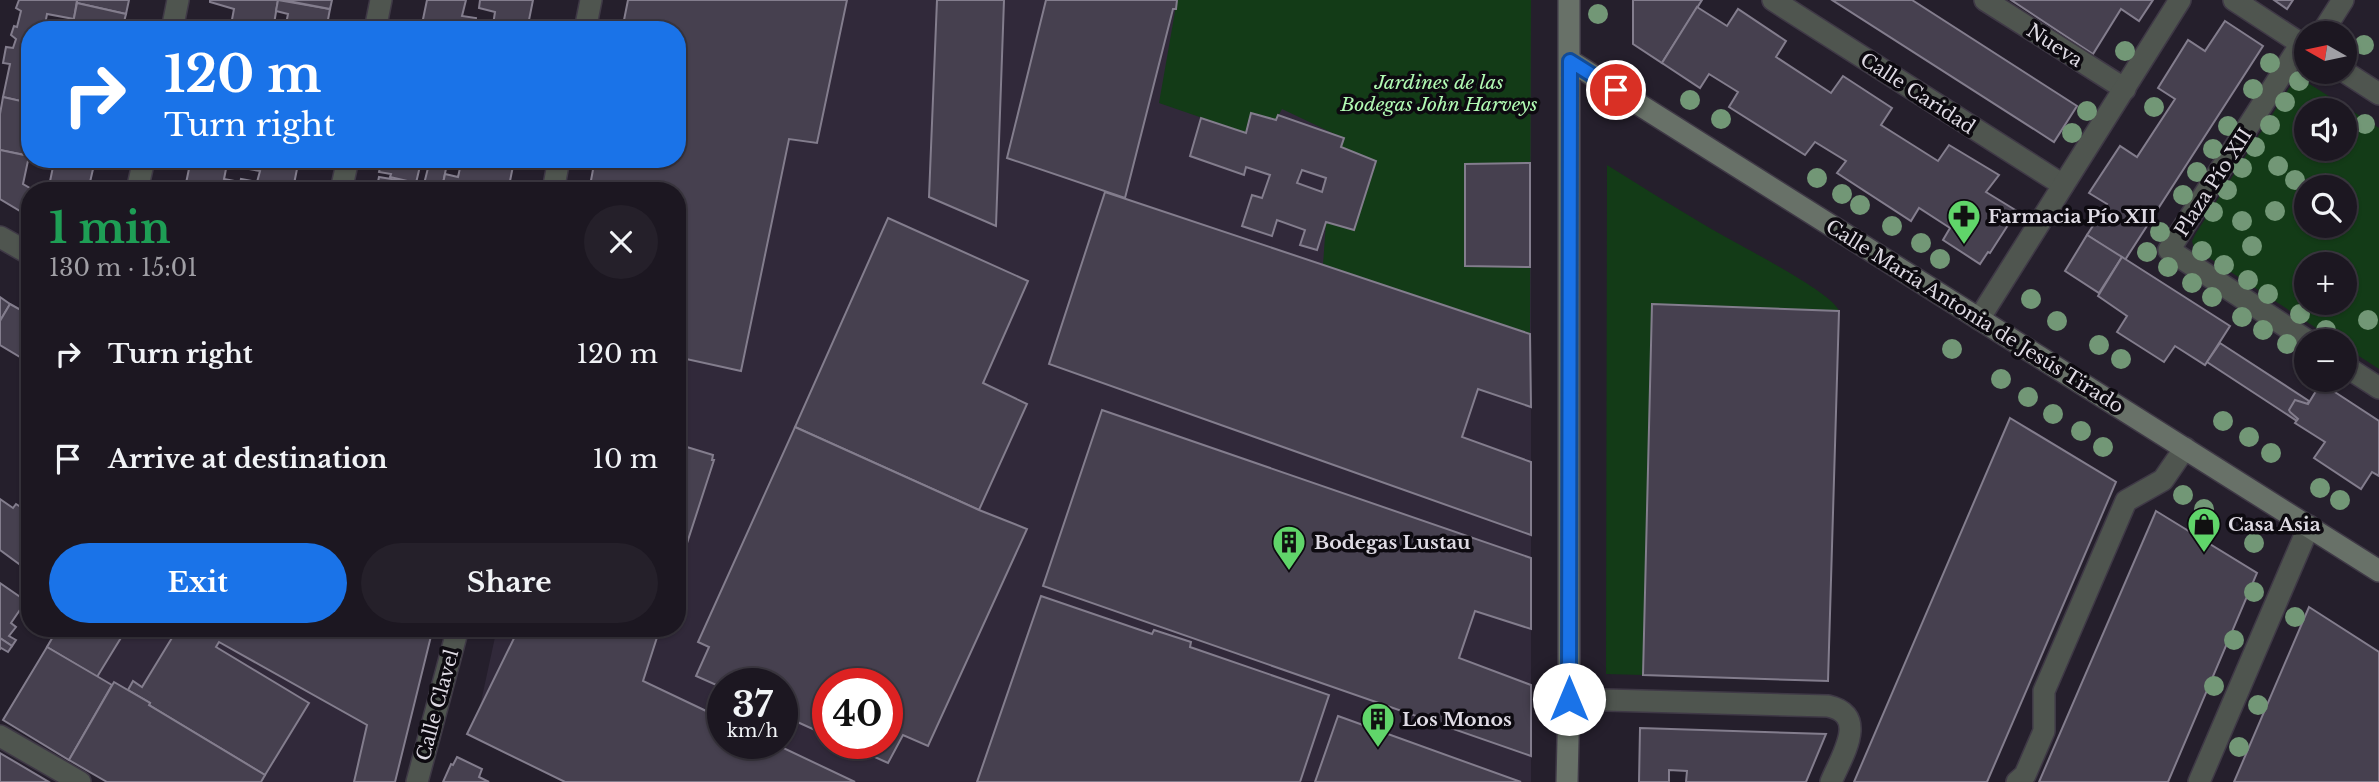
<!DOCTYPE html>
<meta charset="utf-8">
<style>
body{margin:0;font-family:"Libre Baskerville",serif;background:#25202a;color:#f1f3f6;height:100vh;display:flex;flex-direction:column;font-size:26px;white-space:nowrap}
*{box-sizing:border-box;margin:0}
p{font-size:23px;color:#a09fa5}
.icon{flex:none;width:38px;height:38px;fill:none;stroke:currentColor;stroke-width:2;stroke-linecap:round;stroke-linejoin:round}
.map{position:relative;flex:1;overflow:hidden}
.panel{position:absolute;left:21px;top:182px;width:665px;height:455px;display:flex;flex-direction:column;background:#1c1721;border-radius:28px;box-shadow:0 2px 5px #0004,0 0 0 2px #3a363f}
.panel>*{flex:none}
.guide{position:absolute;left:21px;top:21px;width:665px;height:147px;border-radius:28px;box-shadow:0 2px 5px #0004,0 0 0 2px #3a363f;background:#1a73e8;color:#fff;overflow:hidden}
.needle{width:46px;rotate:279deg}
.fabs{position:absolute;left:2294px;top:21px;display:grid;gap:14px}
.fabs a{display:grid;place-items:center;width:63px;height:63px;border-radius:50%;background:#1c1721;box-shadow:0 2px 5px #0004,0 0 0 2px #3a363f;font-size:35px}
.speed{position:absolute;left:707px;top:668px;display:flex;gap:14px;font-size:35px;font-weight:700;text-align:center}
.speed>*{display:grid;place-content:center;width:91px;height:91px;border-radius:50%;background:#1c1721;box-shadow:0 2px 5px #0004,0 0 0 2px #3a363f;line-height:1}
.speed small{font-size:18px;font-weight:400}
.speed .limit{border:10px solid #d22;background:#fff;color:#111}
.pin{position:absolute;display:grid;place-items:center;width:60px;height:60px;color:#fff;margin:-30px;border:4px solid #fff;border-radius:50%;box-shadow:0 2px 7px #0007}
.me{position:absolute;width:77px;margin:-38px;rotate:0deg;stroke-linejoin:round;filter:drop-shadow(0 0 5px #0008)}
.turn{display:flex;align-items:center;gap:24px;height:147px;padding:0 28px;font-size:32px}
.turn .icon{width:91px;height:91px;stroke-width:2.5}
.turn b{display:block;font-size:49px;line-height:60px}
.round{display:grid;place-items:center;flex:none;width:74px;height:74px;border-radius:37px;background:#25202a}
.head{display:flex;align-items:center;justify-content:space-between;height:119px;padding:0 28px}
h1{font-size:42px;font-weight:700;line-height:52px;color:#1e9e55}
.cta{display:flex;gap:14px;margin-top:auto;padding:14px 28px}
.cta a{flex:1;height:80px;border-radius:42px;background:#1a73e8;color:#fff;font-size:28px;font-weight:700;line-height:80px;text-align:center}
.cta a+a{background:#25202a;color:#f1f3f6}
ul{padding:0;list-style:none}
li{display:flex;align-items:center;gap:21px;height:105px;padding:0 28px}
li div{flex:1}
li b{display:block;font-size:26px}
li em{font-style:normal}
.map>svg:first-child{display:block}
</style>
<div class="map">
<svg width="2379" height="782" viewBox="0 0 2379 782">
<rect width="100%" height="100%" fill="#251f2c"/>
<g fill="#31293a" fill-rule="evenodd">
<path d="M628 0H1531V782H565L479 711 497 628H677V191H589L595 159H677V30ZM723 684H782V744H723ZM828 684H887V744H828Z"/>
<polygon points="58,628 433,628 395,782 107,782 69,760 112,685 47,647"/>
</g>
<g fill="#133b17" fill-rule="evenodd">
<polygon points="1177,0 1531,0 1530,334 1323,265 1326,222 1354,230 1375,161 1341,147 1343,138 1282,109 1276,120 1251,113 1246,133 1159,103"/>
<path d="M2297 76 2379 128V369L2345 347V341H2336L2194 248 2192 241 2196 233ZM2306 110H2345V149H2306ZM2306 187H2345V226H2306ZM2306 264H2345V303H2306Z"/>
<path d="M1607 165C1641 186 1674 207 1708 227 1731 241 1833 292 1839 311L1652 305 1643 675 1606 674Z"/>
</g>
<g fill="#46404f" stroke="#837d8d" stroke-width="2" fill-rule="evenodd">
<polygon points="19,0 77,0 74,19 47,14 44,30 30,30 29,103 3,97 10,64 3,63 6,47 13,48 16,39 11,35 14,26 17,27 21,11 16,8"/>
<polygon points="77,0 129,0 126,14 77,3"/>
<polygon points="210,0 278,0 273,30 230,30 234,9 210,2"/>
<polygon points="278,0 330,9 326,30 273,30 273,28 285,29 288,14 276,11"/>
<polygon points="283,0 332,0 330,9"/>
<polygon points="427,0 466,0 462,16 476,18 475,30 450,30 422,24"/>
<polygon points="480,0 533,0 527,30 475,30 476,22 493,25 495,12 479,8"/>
<polygon points="628,0 847,0 817,143 789,139 741,371 677,357 677,191 589,191 595,159 677,159 677,30 622,30"/>
<polygon points="937,0 1004,0 996,226 929,197"/>
<polygon points="1046,0 1177,0 1176,9 1173,9 1125,198 1007,158"/>
<polygon points="1633,0 1702,0 1662,63 1633,44"/>
<polygon points="1832,0 1912,0 2077,106 2054,142"/>
<polygon points="2011,0 2153,0 2139,21 2121,9 2093,54"/>
<polygon points="2274,0 2293,0 2287,9"/>
<polygon points="77,3 126,14 122,30 86,30 87,25 73,23"/>
<polygon points="1697,7 1727,26 1738,9 1786,41 1776,57 1831,93 1843,76 1892,108 1881,125 1938,161 1949,145 1999,175 1986,192 2017,211 1990,253 1988,252 1980,264 1943,240 1950,228 1919,208 1911,221 1837,173 1846,161 1815,142 1805,155 1729,107 1738,92 1709,74 1700,88 1662,63"/>
<polygon points="2225,21 2263,46 2125,260 2087,235 2107,204 2089,193 2120,146 2137,157 2175,99 2158,88 2188,40 2205,51"/>
<polygon points="421,24 422,24 450,30 416,30 417,25 421,26"/>
<polygon points="3,97 30,103 30,156 0,150 0,114"/>
<path d="M1251 113 1276 120 1278 115 1344 138 1341 147 1376 161 1354 230 1326 222 1317 250 1300 245 1305 230 1277 220 1272 236 1242 226 1252 195 1262 198 1270 175 1246 167 1244 175 1190 156 1201 118 1246 133ZM1302 170 1326 178 1322 192 1297 183Z"/>
<polygon points="0,150 29,156 23,184 35,191 30,191 30,217 0,199"/>
<polygon points="45,159 95,159 93,169"/>
<polygon points="191,159 245,159 245,163 228,159 224,179 240,182 238,191 199,191 185,188"/>
<polygon points="245,159 299,159 294,184 302,185 301,191 238,191 241,179 257,182 260,171 243,168"/>
<polygon points="382,159 448,159 442,188 424,184 428,168 420,166 416,183 390,177 391,174 379,172"/>
<polygon points="462,159 500,159 500,164 513,166 508,191 457,191 442,188 445,174 458,177"/>
<polygon points="54,162 93,169 88,191 48,191"/>
<polygon points="1530,163 1530,267 1465,266 1465,164"/>
<polygon points="379,177 416,183 415,191 376,191"/>
<polygon points="424,184 442,188 441,191 423,191"/>
<polygon points="1105,192 1530,334 1531,407 1478,389 1462,437 1531,462 1531,535 1049,364"/>
<polygon points="888,218 1028,281 983,383 1027,404 979,510 795,427"/>
<polygon points="2087,235 2122,257 2099,293 2065,271"/>
<polygon points="2122,257 2230,326 2205,365 2175,346 2164,362 2117,332 2127,316 2098,296"/>
<polygon points="0,297 10,304 0,321"/>
<polygon points="10,304 30,315 30,363 0,345 0,321"/>
<polygon points="1652,304 1839,311 1828,681 1643,675"/>
<polygon points="2220,343 2309,401 2297,421 2207,362"/>
<polygon points="2321,383 2379,421 2379,476 2372,472 2361,489 2314,458 2325,442 2295,423 2298,419 2290,412 2289,410 2295,400 2308,404"/>
<polygon points="1102,410 1531,558 1531,629 1475,611 1459,658 1531,685 1531,756 1043,586"/>
<polygon points="2010,418 2116,482 1987,782 1854,782"/>
<polygon points="795,427 979,510 1027,529 928,746 903,735 888,763 846,744 887,744 887,684 828,684 828,736 782,715 782,684 723,684 723,688 696,676 709,647 698,642"/>
<polygon points="677,444 713,455 712,460 714,460 677,574"/>
<polygon points="0,499 13,508 16,504 30,513 30,572 0,550"/>
<polygon points="2156,511 2257,573 2168,782 2039,782"/>
<polygon points="0,583 26,601 11,623 16,627 9,636 16,640 12,646 0,638"/>
<polygon points="1041,596 1152,634 1154,630 1191,642 1190,647 1329,695 1300,782 977,782"/>
<polygon points="2309,607 2379,652 2379,782 2234,782"/>
<polygon points="58,628 127,628 97,677 47,647"/>
<polygon points="178,628 433,628 395,782 354,782 367,725 219,642 216,647 309,703 265,775 149,705 150,703 128,690 133,681 142,687"/>
<polygon points="519,628 660,628 643,681 723,719 723,744 775,744 855,782 565,782 467,734"/>
<polygon points="0,638 12,646 8,652 1,648 0,649"/>
<polygon points="47,647 112,685 69,760 3,720"/>
<polygon points="114,682 150,703 149,705 265,775 261,782 107,782 69,760"/>
<polygon points="1338,716 1521,782 1315,782"/>
<polygon points="1640,728 1826,734 1806,782 1686,782 1687,771 1669,770 1669,782 1639,782"/>
<polygon points="0,753 49,782 0,782"/>
<polygon points="457,757 482,769 479,777 489,782 443,782 451,764 453,765"/>
</g>
<g fill="none" stroke-linecap="round" stroke-linejoin="round">
<defs>
<g id="street">
<polyline points="1773,0 2063,185"/>
<polyline points="1985,0 2125,89"/>
<polyline points="2234,0 2306,47"/>
<polyline points="172,30 178,0"/>
<polyline points="375,30 381,0"/>
<polyline points="585,30 591,0"/>
<polyline points="2322,33 2343,0"/>
<polyline points="2301,44 2169,250 2308,341"/>
<polyline points="2345,72 2379,94"/>
<polyline points="137,191 144,159"/>
<polyline points="341,191 348,159"/>
<polyline points="553,191 559,159"/>
<polyline points="0,237 30,254"/>
<polyline points="1979,319 2180,0"/>
<polyline points="2345,366 2379,388"/>
<path d="M1569 699 1828 706C1870 715 1841 757 1831 782"/>
<polyline points="0,736 80,782"/>
<polyline points="417,782 458,628"/>
<polyline points="2017,782 2025,775 2044,731 2044,691 2126,501 2163,480 2185,448"/>
<polyline points="2199,782 2309,526"/>
</g>
<g id="secondary">
<polyline points="1570,61 2379,571"/>
<polyline points="1567,782 1569,699 1569,0"/>
</g>
</defs>
<use href="#street" stroke="#3f3946" stroke-width="24"/>
<use href="#secondary" stroke="#3f3946" stroke-width="24"/>
<use href="#street" stroke="#4f554f" stroke-width="21"/>
<use href="#secondary" stroke="#687168" stroke-width="21"/>
</g>
<g fill="#729776">
<circle cx="1598" cy="14" r="10"/>
<circle cx="2364" cy="45" r="10"/>
<circle cx="2125" cy="51" r="10"/>
<circle cx="2270" cy="63" r="10"/>
<circle cx="2299" cy="81" r="10"/>
<circle cx="2253" cy="89" r="10"/>
<circle cx="1690" cy="100" r="10"/>
<circle cx="2285" cy="102" r="10"/>
<circle cx="2154" cy="107" r="10"/>
<circle cx="2087" cy="111" r="10"/>
<circle cx="1721" cy="119" r="10"/>
<circle cx="2365" cy="124" r="10"/>
<circle cx="2270" cy="125" r="10"/>
<circle cx="2228" cy="126" r="10"/>
<circle cx="2072" cy="133" r="10"/>
<circle cx="2255" cy="147" r="10"/>
<circle cx="2213" cy="149" r="10"/>
<circle cx="2278" cy="166" r="10"/>
<circle cx="2242" cy="168" r="10"/>
<circle cx="2197" cy="172" r="10"/>
<circle cx="1817" cy="178" r="10"/>
<circle cx="2295" cy="180" r="10"/>
<circle cx="2227" cy="190" r="10"/>
<circle cx="1842" cy="194" r="10"/>
<circle cx="2183" cy="195" r="10"/>
<circle cx="1860" cy="205" r="10"/>
<circle cx="2275" cy="211" r="10"/>
<circle cx="2213" cy="212" r="10"/>
<circle cx="2242" cy="221" r="10"/>
<circle cx="1892" cy="226" r="10"/>
<circle cx="2160" cy="232" r="10"/>
<circle cx="1921" cy="243" r="10"/>
<circle cx="2252" cy="246" r="10"/>
<circle cx="2202" cy="251" r="10"/>
<circle cx="2147" cy="252" r="10"/>
<circle cx="1940" cy="259" r="10"/>
<circle cx="2224" cy="265" r="10"/>
<circle cx="2168" cy="267" r="10"/>
<circle cx="2248" cy="280" r="10"/>
<circle cx="2192" cy="283" r="10"/>
<circle cx="2268" cy="294" r="10"/>
<circle cx="2212" cy="297" r="10"/>
<circle cx="2031" cy="299" r="10"/>
<circle cx="2300" cy="314" r="10"/>
<circle cx="2242" cy="317" r="10"/>
<circle cx="2368" cy="320" r="10"/>
<circle cx="2057" cy="321" r="10"/>
<circle cx="2263" cy="330" r="10"/>
<circle cx="2326" cy="330" r="10"/>
<circle cx="2287" cy="344" r="10"/>
<circle cx="2099" cy="345" r="10"/>
<circle cx="1952" cy="349" r="10"/>
<circle cx="2121" cy="359" r="10"/>
<circle cx="2001" cy="379" r="10"/>
<circle cx="2028" cy="397" r="10"/>
<circle cx="2053" cy="414" r="10"/>
<circle cx="2223" cy="421" r="10"/>
<circle cx="2081" cy="431" r="10"/>
<circle cx="2249" cy="437" r="10"/>
<circle cx="2103" cy="447" r="10"/>
<circle cx="2271" cy="453" r="10"/>
<circle cx="2320" cy="488" r="10"/>
<circle cx="2183" cy="495" r="10"/>
<circle cx="2340" cy="500" r="10"/>
<circle cx="2204" cy="509" r="10"/>
<circle cx="2254" cy="543" r="10"/>
<circle cx="2254" cy="592" r="10"/>
<circle cx="2295" cy="617" r="10"/>
<circle cx="2234" cy="640" r="10"/>
<circle cx="2214" cy="686" r="10"/>
<circle cx="2258" cy="705" r="10"/>
<circle cx="2239" cy="747" r="10"/>
</g>
<g fill="none" stroke-linecap="round" stroke-linejoin="round">
<defs>
<polyline id="route" points="1569,699 1570,61 1616,90"/>
</defs>
<use href="#route" stroke="#114b97" stroke-width="18"/>
<use href="#route" stroke="#1a73e8" stroke-width="12"/>
</g>
<defs>
<symbol id="pharmacy-pin" viewBox="-11 -11 22 30"><path d="M0 17L-7.5 6A9.5 9.5 0 1 1 7.5 6Z" fill="#60d56a" stroke="#0d0a10"/><path d="M-2-6h4v4h4v4h-4v4h-4v-4h-4v-4h4Z" fill="#111"/></symbol>
<symbol id="shop-pin" viewBox="-11 -11 22 30"><path d="M0 17L-7.5 6A9.5 9.5 0 1 1 7.5 6Z" fill="#60d56a" stroke="#0d0a10"/><path d="M-5-2.5h2.3a2.7 3.5 0 0 1 5.4 0H5L5.5 6h-11ZM-1.5-2.5h3a1.5 2.3 0 0 0-3 0Z" fill="#111"/></symbol>
<symbol id="building-pin" viewBox="-11 -11 22 30"><path d="M0 17L-7.5 6A9.5 9.5 0 1 1 7.5 6Z" fill="#60d56a" stroke="#0d0a10"/><path d="M-4-6H4V6H1V3H-1V6H-4ZM-2.5-4.3h1.7v1.8h-1.7ZM.8-4.3h1.7v1.8H.8ZM-2.5-1h1.7V.8h-1.7ZM.8-1h1.7V.8H.8Z" fill="#111"/></symbol>
</defs>
<g fill-rule="evenodd">
<use href="#pharmacy-pin" x="1945" y="197" width="38" height="52"/>
<use href="#shop-pin" x="2185" y="505" width="38" height="52"/>
<use href="#building-pin" x="1270" y="523" width="38" height="52"/>
<use href="#building-pin" x="1359" y="700" width="38" height="52"/>
</g>
<g text-anchor="middle" stroke-width="7" stroke-linejoin="round" paint-order="stroke">
<g font-size="19" fill="#dedae3" stroke="#0d0a10">
<text transform="translate(2055 45) rotate(33)" y="7">Nueva</text>
<text transform="translate(1918 93) rotate(33)" y="7">Calle Caridad</text>
<text transform="translate(2213 182) rotate(-57)" y="7">Plaza Pío XII</text>
<text transform="translate(1975 316) rotate(32)" y="7">Calle María Antonia de Jesús Tirado</text>
<text transform="translate(437 705) rotate(-75)" y="7">Calle Clavel</text>
</g>
<g font-size="19" font-style="italic" fill="#b1fab3" stroke="#0d0a10">
<text x="1439" y="89">Jardines de las<tspan x="1439" dy="22">Bodegas John Harveys</tspan></text>
</g>
<g font-size="19" font-weight="bold" fill="#dedae3" stroke="#0d0a10" text-anchor="start">
<text x="1988" y="223">Farmacia Pío XII</text>
<text x="2228" y="531">Casa Asia</text>
<text x="1314" y="549">Bodegas Lustau</text>
<text x="1402" y="726">Los Monos</text>
</g>
</g>
</svg>
<div class="fabs">
<a><svg class="needle" viewBox="-14 -14 28 28"><path d="M0-13l5 13h-10z" fill="#e53935"/><path d="M0 13l5-13h-10z" fill="#a09fa5"/></svg></a>
<a><svg class="icon" aria-label="sound" viewBox="0 0 24 24"><path d="M4 9h4l5-4v14l-5-4H4zM17 9q2 3 0 6"/></svg></a>
<a><svg class="icon" aria-label="search" viewBox="0 0 24 24"><circle cx="10" cy="10" r="6"/><path d="M15 15l6 6"/></svg></a>
<a>+</a>
<a>−</a>
</div>
<div class="speed"><div>37<small>km/h</small></div><div class="limit">40</div></div>
<div class="pin" style="left:1616px;top:90px;background:#d93025"><svg class="icon" aria-label="arrive" viewBox="0 0 24 24"><path d="M6 21V4h12l-3 4 3 4H6"/></svg></div>
<svg class="me" style="left:1569px;top:699px" viewBox="-20 -20 40 40"><circle r="19" fill="#fff"/><path d="M0-13L10 11 0 6-10 11z" fill="#1a73e8"/></svg>
<div class="guide">
<div class="turn"><svg class="icon" aria-label="right" viewBox="0 0 24 24"><path d="M7 20v-9h11M14 6l5 5-5 5"/></svg><div><b>120 m</b>Turn right</div></div>
</div>
<section class="panel">
<div class="head"><div><h1>1 min</h1><p>130 m · 15:01</p></div><a class="round"><svg class="icon" aria-label="close" viewBox="0 0 24 24"><path d="M6 6l12 12M18 6L6 18"/></svg></a></div>
<ul>
<li><svg class="icon" aria-label="right" viewBox="0 0 24 24"><path d="M7 20v-9h11M14 6l5 5-5 5"/></svg><div><b>Turn right</b></div><em>120 m</em></li>
<li><svg class="icon" aria-label="arrive" viewBox="0 0 24 24"><path d="M6 21V4h12l-3 4 3 4H6"/></svg><div><b>Arrive at destination</b></div><em>10 m</em></li>
</ul>
<div class="cta"><a>Exit</a><a>Share</a></div>
</section>
</div>
